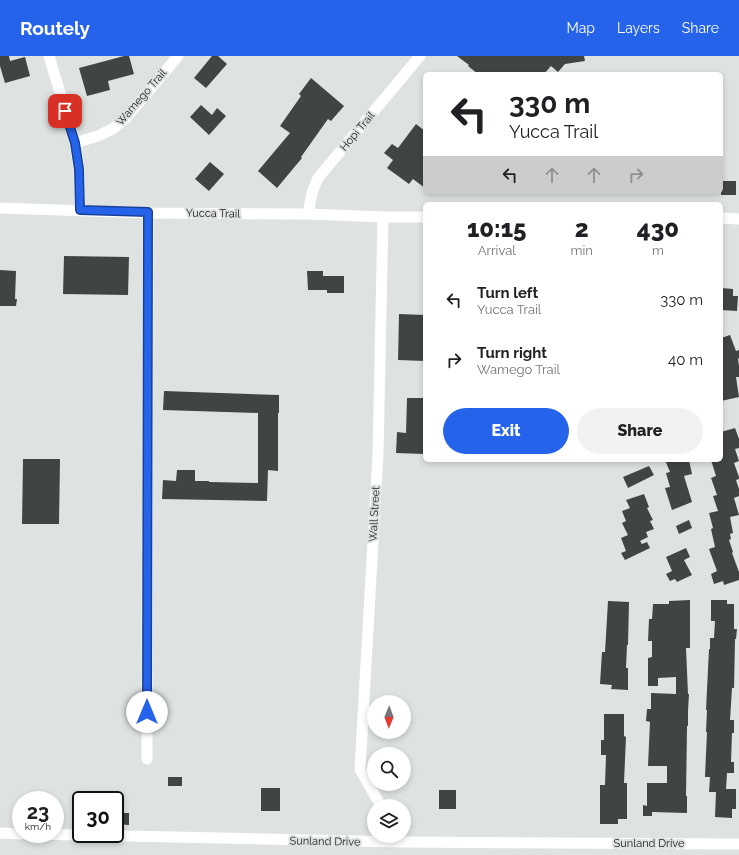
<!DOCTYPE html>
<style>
body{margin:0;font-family:Raleway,sans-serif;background:#f2f2f2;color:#202124;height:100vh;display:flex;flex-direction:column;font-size:15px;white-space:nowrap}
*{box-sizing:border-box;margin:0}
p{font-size:13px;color:#757577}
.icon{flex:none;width:22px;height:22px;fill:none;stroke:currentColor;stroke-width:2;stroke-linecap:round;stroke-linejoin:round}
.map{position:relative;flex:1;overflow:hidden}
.side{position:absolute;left:423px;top:146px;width:300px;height:260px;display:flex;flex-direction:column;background:#fff;border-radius:6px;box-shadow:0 2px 6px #0003}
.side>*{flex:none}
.banner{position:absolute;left:423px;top:16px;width:300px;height:122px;border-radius:6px;box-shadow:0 2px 6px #0003;background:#fff;color:#202124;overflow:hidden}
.needle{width:26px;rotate:181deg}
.controls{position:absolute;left:367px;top:639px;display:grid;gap:8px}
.controls a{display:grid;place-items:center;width:44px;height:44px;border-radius:50%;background:#fff;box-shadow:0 2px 6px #0003;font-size:20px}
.speed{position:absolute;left:12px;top:735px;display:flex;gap:8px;font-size:20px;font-weight:700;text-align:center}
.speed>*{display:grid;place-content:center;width:52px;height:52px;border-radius:50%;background:#fff;box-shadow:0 2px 6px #0003;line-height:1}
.speed small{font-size:10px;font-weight:400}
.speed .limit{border:2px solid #111;border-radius:6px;background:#fff;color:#111}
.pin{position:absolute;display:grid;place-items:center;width:34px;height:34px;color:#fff;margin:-17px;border-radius:8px;box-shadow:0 2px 6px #0006}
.me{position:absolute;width:44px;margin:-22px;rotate:0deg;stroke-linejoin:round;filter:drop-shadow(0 0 3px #0008)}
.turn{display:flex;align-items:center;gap:14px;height:84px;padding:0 20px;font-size:18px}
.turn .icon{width:52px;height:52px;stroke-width:2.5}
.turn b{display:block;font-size:28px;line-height:34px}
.lanes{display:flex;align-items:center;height:38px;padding:0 20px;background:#0003;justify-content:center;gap:20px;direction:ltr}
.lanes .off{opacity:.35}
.eta{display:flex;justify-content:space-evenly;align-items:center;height:68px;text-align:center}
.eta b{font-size:24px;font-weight:800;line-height:28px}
.cta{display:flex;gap:8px;margin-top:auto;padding:8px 20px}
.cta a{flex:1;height:46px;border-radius:24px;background:#2563eb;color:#fff;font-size:16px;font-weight:800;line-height:46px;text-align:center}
.cta a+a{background:#f2f2f2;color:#202124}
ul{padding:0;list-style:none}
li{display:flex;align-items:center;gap:12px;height:60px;padding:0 20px}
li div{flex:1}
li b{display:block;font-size:15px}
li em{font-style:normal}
header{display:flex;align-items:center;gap:24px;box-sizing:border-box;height:56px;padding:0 20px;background:#2563eb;color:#fff}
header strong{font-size:19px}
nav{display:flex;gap:22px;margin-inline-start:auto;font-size:14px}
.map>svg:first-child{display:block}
</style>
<header>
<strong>Routely</strong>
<nav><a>Map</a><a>Layers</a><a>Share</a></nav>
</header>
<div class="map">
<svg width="739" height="799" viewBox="0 0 739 799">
<rect width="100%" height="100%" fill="#dee3e2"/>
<g fill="#404443">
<polygon points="0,0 9,0 10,5 25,1 30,20 5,27 0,10"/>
<polygon points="124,0 129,0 134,18 108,25 110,34 87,40 79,12"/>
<polygon points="212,0 218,0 227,8 206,32 194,22"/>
<polygon points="457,0 584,0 585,5 565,8 558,16 551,10 544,18 478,18 468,10 469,9"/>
<polygon points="311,22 344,50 331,65 328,63 301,101 302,102 277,132 258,115 290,77 280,70 301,40 299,38"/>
<polygon points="201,49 212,59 217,52 226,60 209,79 190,61"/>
<polygon points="416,68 425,75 425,132 413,123 409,128 387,112 393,104 384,97 392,88 398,92"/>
<polygon points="210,106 224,118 209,135 195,123"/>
<rect x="721" y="125" width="15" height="14"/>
<polygon points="64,200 129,201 128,239 63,238"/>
<polygon points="0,214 16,215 15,243 17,243 16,250 0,250"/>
<polygon points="307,215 323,215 323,220 344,220 344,237 327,237 327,234 308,234"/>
<polygon points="721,232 733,233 733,240 738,240 737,255 721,254"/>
<polygon points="399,258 425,259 425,305 398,304"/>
<polygon points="730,279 736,295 739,294 739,302 738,303 739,310 739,321 736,321 739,341 721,345 721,282"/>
<polygon points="164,335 279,339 279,357 278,357 278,415 268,414 267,445 162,443 163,424 176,425 177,414 195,414 195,425 209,425 209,426 258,427 258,357 163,354"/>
<polygon points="407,342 425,342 424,398 396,397 397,376 406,377"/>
<polygon points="735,372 739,383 739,392 735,393 739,405 734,407 739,421 739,423 736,424 739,433 739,440 734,442 739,459 730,461 733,477 730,478 731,483 729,484 733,496 732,497 739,516 739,524 724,529 723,525 714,528 711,518 717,515 709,493 715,491 711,473 713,472 709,457 718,455 713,440 717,439 711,422 716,420 711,404 721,404 721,376"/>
<polygon points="23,403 60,403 59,468 22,468"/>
<polygon points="665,404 689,404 692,418 684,420 692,446 672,454 665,432 670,431 666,417 670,416"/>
<polygon points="649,410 654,419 628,432 623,421"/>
<polygon points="644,438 649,451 647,452 653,464 650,465 654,473 646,476 648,481 640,485 642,488 647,486 650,492 625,504 621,497 626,495 621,482 628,479 622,467 626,465 622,455 630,452 626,444"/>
<polygon points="689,464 692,472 679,478 676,470"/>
<polygon points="686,492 690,501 684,504 692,519 677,526 675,523 670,525 666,518 672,515 666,501"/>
<polygon points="690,544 690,592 686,592 688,638 689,638 688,655 688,670 687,670 686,740 687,740 687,757 652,756 652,760 643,760 643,749 647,750 647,727 667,727 667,710 648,710 650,666 646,665 647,653 651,653 651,637 676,638 676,621 658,622 658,630 648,630 648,602 652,601 652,585 648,585 649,563 652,563 653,548 669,548 669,545"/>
<polygon points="711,544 727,544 727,548 734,548 734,573 737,573 736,583 735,583 734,632 732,632 730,664 734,664 734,677 732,677 731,706 734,706 734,717 727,717 726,733 736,733 736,753 732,753 732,762 715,761 716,736 709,736 710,721 705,721 707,676 706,676 707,654 706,654 709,593 710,593 710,582 714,582 715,565 711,565"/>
<polygon points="608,545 629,546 628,589 627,589 626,612 628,612 628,634 611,633 612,629 600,628 602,596 605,596"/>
<polygon points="604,658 624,658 624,680 626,681 624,727 627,727 627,763 618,763 618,768 600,768 600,729 605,729 606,699 601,699 601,684 604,684"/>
<rect x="168" y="721" width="14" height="9"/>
<rect x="261" y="732" width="19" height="23"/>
<rect x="439" y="734" width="17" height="19"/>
<polygon points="115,757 129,757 129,769 115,768"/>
</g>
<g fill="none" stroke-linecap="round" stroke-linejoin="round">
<g stroke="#fff" stroke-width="11">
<polyline points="49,0 75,87"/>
<polyline points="0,152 148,157 308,158 383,161 425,161"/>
<polyline points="80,154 79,113 75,87 98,80 114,72 127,61 178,0"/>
<polyline points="308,158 312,137 318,122 420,0"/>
<polyline points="721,162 739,163"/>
<polyline points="147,703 148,157"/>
<polyline points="381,750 360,713 378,398 383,161"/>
<polyline points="0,777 21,778"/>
<polyline points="31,778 401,786 739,788"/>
</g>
</g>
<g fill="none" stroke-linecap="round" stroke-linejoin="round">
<defs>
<polyline id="route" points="65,55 75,87 79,113 80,154 148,156 147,656"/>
</defs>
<use href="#route" stroke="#184099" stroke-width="10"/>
<use href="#route" stroke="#2563eb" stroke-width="7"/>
</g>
<g text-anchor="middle" stroke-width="4" stroke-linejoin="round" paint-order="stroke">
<g font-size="11" fill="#202222" stroke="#dee3e2">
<text transform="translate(141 41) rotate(-49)" y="4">Wamego Trail</text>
<text transform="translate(357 75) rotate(-50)" y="4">Hopi Trail</text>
<text transform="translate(213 157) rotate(1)" y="4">Yucca Trail</text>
<text transform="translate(374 458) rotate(-87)" y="4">Wall Street</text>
<text transform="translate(325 785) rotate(1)" y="4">Sunland Drive</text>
<text x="649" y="791">Sunland Drive</text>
</g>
</g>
</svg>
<div class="controls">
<a><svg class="needle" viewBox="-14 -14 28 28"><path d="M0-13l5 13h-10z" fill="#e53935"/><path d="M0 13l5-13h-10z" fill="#757577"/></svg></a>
<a><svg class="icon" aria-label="search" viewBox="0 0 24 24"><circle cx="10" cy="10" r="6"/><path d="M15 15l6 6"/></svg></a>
<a><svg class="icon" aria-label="layers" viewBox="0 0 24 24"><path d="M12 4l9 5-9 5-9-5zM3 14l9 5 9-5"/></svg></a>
</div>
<div class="speed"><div>23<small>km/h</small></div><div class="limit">30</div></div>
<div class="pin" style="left:65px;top:55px;background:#d93025"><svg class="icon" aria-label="arrive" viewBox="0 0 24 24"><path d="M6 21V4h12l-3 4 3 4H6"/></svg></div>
<svg class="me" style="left:147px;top:656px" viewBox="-20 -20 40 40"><circle r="19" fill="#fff"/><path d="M0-13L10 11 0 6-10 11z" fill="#2563eb"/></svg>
<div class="banner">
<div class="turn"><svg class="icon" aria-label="left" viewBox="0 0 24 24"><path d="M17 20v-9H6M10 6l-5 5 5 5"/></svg><div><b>330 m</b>Yucca Trail</div></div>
<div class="lanes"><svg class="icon" aria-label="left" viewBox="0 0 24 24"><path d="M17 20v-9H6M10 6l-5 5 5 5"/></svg><svg class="icon off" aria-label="ahead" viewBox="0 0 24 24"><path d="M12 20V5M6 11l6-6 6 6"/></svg><svg class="icon off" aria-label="ahead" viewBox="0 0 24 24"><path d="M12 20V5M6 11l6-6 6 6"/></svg><svg class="icon off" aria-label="right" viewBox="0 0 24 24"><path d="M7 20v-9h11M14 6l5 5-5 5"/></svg></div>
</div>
<section class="side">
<div class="eta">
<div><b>10:15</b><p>Arrival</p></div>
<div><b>2</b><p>min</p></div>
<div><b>430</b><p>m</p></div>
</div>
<ul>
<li><svg class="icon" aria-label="left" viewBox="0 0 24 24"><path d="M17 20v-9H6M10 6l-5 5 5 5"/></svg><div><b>Turn left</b><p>Yucca Trail</p></div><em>330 m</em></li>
<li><svg class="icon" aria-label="right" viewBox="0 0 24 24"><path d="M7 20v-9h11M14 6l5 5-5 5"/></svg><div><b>Turn right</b><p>Wamego Trail</p></div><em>40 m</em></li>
</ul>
<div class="cta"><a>Exit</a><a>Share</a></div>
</section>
</div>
